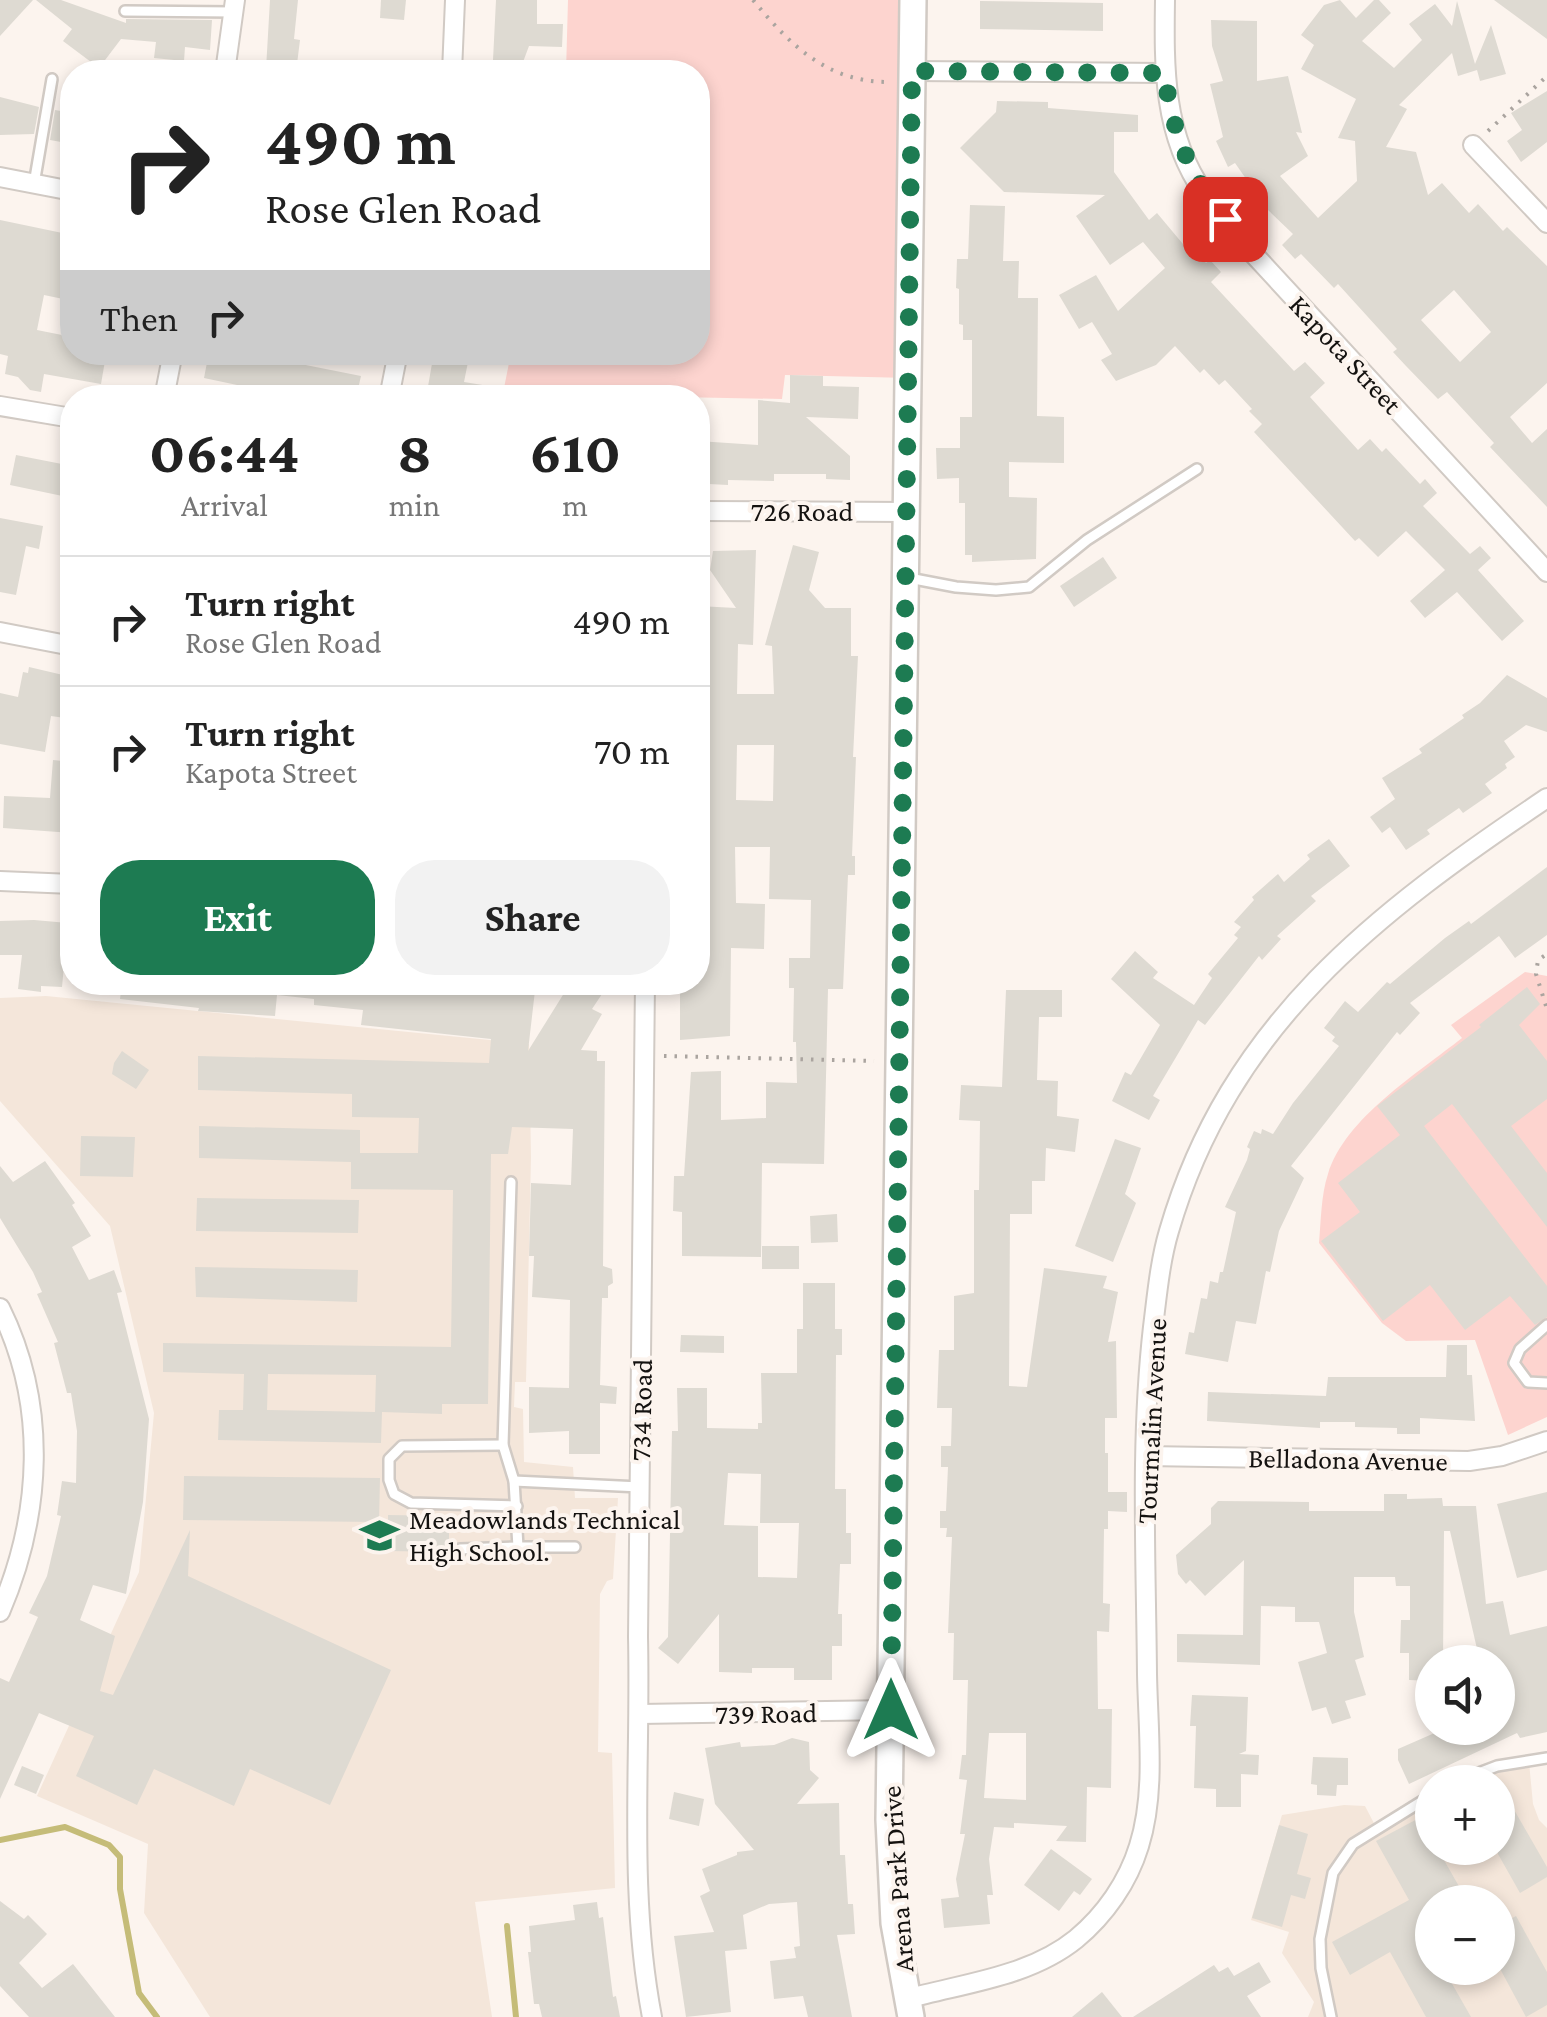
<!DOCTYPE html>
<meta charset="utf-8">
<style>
body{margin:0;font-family:"Crimson Pro",serif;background:#f2f2f2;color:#222;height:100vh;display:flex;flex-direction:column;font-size:38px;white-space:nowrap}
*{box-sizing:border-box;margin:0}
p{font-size:32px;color:#767676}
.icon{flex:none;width:55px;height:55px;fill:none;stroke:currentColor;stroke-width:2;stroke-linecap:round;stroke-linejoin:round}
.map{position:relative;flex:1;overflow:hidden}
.panel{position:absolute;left:60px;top:385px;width:650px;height:610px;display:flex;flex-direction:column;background:#fff;border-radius:40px;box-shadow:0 5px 15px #0003}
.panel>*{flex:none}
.banner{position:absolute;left:60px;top:60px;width:650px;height:305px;border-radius:40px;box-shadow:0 5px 15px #0003;background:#fff;color:#222;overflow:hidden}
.tools{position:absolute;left:1415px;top:1645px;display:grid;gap:20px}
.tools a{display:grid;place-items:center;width:100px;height:100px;border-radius:50%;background:#fff;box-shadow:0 5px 15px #0003;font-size:50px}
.pin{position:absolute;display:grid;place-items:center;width:85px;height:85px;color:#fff;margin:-42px;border-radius:20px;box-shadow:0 5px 15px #0006}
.me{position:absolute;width:110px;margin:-55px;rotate:0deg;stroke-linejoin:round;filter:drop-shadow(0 0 8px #0008)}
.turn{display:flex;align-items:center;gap:35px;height:210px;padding:0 40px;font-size:45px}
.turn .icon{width:130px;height:130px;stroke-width:2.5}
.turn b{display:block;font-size:70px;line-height:85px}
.then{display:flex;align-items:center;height:95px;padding:0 40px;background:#0003;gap:20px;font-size:38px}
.eta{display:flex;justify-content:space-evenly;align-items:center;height:170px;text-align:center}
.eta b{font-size:60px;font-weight:700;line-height:70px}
.action{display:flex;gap:20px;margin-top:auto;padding:20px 40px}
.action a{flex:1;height:115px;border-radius:40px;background:#1d7b52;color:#fff;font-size:40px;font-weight:700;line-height:115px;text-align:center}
.action a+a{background:#f2f2f2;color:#222}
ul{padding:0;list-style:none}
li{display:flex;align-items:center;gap:30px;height:130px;padding:0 40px;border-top:2px solid #e0e0e0}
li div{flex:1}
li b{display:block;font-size:38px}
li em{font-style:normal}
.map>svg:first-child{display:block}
</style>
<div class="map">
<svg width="1547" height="2017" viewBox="0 0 1547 2017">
<rect width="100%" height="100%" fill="#fcf4ee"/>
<g fill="#f4e6da" fill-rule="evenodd">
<polygon points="46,996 529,1044 531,1157 526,1382 515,1382 514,1407 523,1409 524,1462 573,1467 575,1498 618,1498 613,1579 607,1581 600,1594 598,1752 612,1753 615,1888 475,1902 492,2017 210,2017 144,1913 148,1844 37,1796 139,1572 154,1413 110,1226 0,1101 0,998"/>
<path d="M1529 1762 1533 1804 1539 1820 1547 1828V2017H1308L1314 2002 1282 1953 1289 1932 1251 1920 1282 1815 1344 1805 1365 1806 1377 1829 1432 1797V1848H1498V1782H1459L1476 1774ZM1432 1902H1498V1968H1432Z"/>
</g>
<g fill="#fdd4cf">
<polygon points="568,0 914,0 909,378 785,375 782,399 578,395 504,388 511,353 698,352 698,72 566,72"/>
<path d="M1525 972 1547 976V1417L1508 1435 1475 1340 1406 1341 1382 1323 1319 1243C1321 1221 1321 1195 1328 1174 1345 1118 1418 1073 1462 1038L1451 1025Z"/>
</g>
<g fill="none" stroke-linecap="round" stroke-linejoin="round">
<g stroke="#c5bc78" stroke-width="6">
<polyline points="0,1840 65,1827 109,1845 120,1857 120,1889 139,1993 157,2017"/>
<polyline points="507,1926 516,2017"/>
</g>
</g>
<g fill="#dedad2" fill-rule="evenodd">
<polygon points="0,0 33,0 0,36"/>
<polygon points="36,0 61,0 126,23 126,19 212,20 210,50 185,47 184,61 154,58 156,42 121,39 99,68 63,41 72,29"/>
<polygon points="270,0 298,0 294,39 300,40 296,72 266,69"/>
<polygon points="381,0 406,0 404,20 380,18"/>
<polygon points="496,0 537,0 537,24 563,24 562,47 529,46 523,62 493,60"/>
<path d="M1340 0 1356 18 1374 0H1379L1391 13 1362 41 1394 68 1422 40 1409 24 1435 4 1452 26 1457 1 1475 64 1491 25 1506 74 1480 81 1477 70 1458 76 1452 53 1399 105 1407 109 1386 147 1416 152 1428 195 1442 183 1469 213 1478 204 1503 231 1507 227 1547 266V383L1510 417 1532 443 1547 429V507L1490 447 1494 443 1447 392 1438 399 1406 366 1393 352 1397 349 1338 284 1334 288 1301 254 1295 259 1282 245 1293 234 1267 209 1235 163 1228 167 1216 141 1223 137 1210 84 1223 81 1212 46 1211 20 1257 21V81L1288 76 1302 133 1296 132 1308 156 1280 176 1318 218 1357 181 1355 141 1338 138 1356 99 1301 69 1314 45 1301 35 1324 5ZM1454 290 1491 332 1460 362 1421 320Z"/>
<polygon points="1494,0 1547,0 1547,39"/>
<polygon points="980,1 1103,3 1103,31 980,29"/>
<polygon points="1547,91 1547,142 1521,162 1507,141 1522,130 1511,113"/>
<polygon points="0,97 39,107 34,134 0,135"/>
<polygon points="997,101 1048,102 1048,108 1138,115 1138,132 1114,132 1114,172 1149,220 1157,213 1193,256 1197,253 1206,263 1210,260 1221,272 1211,282 1294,371 1305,362 1325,383 1310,397 1358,450 1370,439 1382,452 1386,448 1420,484 1425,479 1437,493 1423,506 1470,554 1480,546 1491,558 1478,570 1524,621 1502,641 1457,592 1425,618 1410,601 1445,570 1406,531 1378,557 1359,538 1355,541 1254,432 1262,424 1249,411 1252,409 1225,380 1219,385 1204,369 1200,373 1175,346 1156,365 1116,381 1101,360 1112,354 1092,322 1079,329 1059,295 1096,275 1118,311 1165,268 1143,242 1110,265 1076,216 1105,195 1004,192 960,148 996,112"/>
<polygon points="55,110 72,113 72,144 50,140"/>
<polygon points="970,205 1005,206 1003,261 1019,261 1018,298 1038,298 1037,416 1064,417 1064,463 1009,462 1009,497 1037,498 1036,559 972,562 972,555 965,555 965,503 959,503 959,478 937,479 936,448 960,448 960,417 972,417 972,340 963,340 963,325 959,324 959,289 956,288 957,259 968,259"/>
<polygon points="0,220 72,235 72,275 68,300 44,295 37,330 72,337 72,352 106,355 101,384 44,374 41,392 30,390 18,377 5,374 8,356 0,354"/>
<polygon points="209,352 240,352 361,376 356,398 260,398 261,390 204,378"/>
<polygon points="434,352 470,352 464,382 501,388 500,398 426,398"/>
<polygon points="790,375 823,376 823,386 859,387 858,419 806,417 850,456 850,480 826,479 826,474 774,474 774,481 728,480 728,485 709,484 709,478 698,478 698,441 758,445 758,400 790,403"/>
<polygon points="16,455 72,466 72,498 10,485"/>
<polygon points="0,518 43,526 39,549 26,546 16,595 0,592"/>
<path d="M793 545 819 552 809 590 825 608H851V656H858L853 757H856L852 856H855V875H848L843 989H828L824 1164 762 1163 761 1257 682 1256V1212L673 1211 674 1176H684L691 1072 721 1071V1120L766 1118V1082L797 1083 796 1042H793L794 988H789V958H810L811 900 769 899 770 847H735L736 903 765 904 764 949 731 948 730 1036 680 1040V982H698V606L736 608 710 570 713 551 756 550 753 645 738 644 737 694H774L772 646 765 645ZM737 745H774L773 801 736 800Z"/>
<polygon points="1103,557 1117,578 1074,607 1060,586"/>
<polygon points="29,667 63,675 60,690 72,693 72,719 51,716 45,752 0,744 0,693 18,697 23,672 28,673"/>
<polygon points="1507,675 1547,698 1547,732 1526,725 1504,741 1515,757 1505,764 1507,768 1485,784 1492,793 1463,813 1459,808 1427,830 1430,834 1406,850 1390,827 1382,833 1370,817 1395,799 1382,778 1422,753 1419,749 1464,718 1462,715 1480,703"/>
<polygon points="53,760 72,762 72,833 3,828 4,796 50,798"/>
<polygon points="1329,839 1350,866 1311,896 1316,901 1277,936 1281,939 1262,960 1259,956 1205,1025 1198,1020 1153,1096 1160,1100 1149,1120 1112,1101 1125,1072 1131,1075 1160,1025 1111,979 1135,951 1158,972 1153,978 1194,1005 1212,978 1208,974 1238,938 1234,935 1241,927 1234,922 1254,900 1252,897 1278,874 1284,882 1310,859 1307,855"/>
<polygon points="1547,867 1547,935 1515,958 1499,936 1410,1003 1420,1013 1400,1035 1397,1032 1291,1166 1304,1178 1279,1231 1270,1272 1266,1271 1256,1324 1236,1321 1228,1362 1185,1354 1189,1332 1194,1333 1201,1298 1207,1299 1210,1281 1218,1283 1220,1272 1223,1272 1236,1212 1225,1207 1247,1160 1250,1149 1247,1147 1254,1131 1261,1134 1262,1129 1273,1134 1293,1103 1339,1046 1332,1041 1335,1037 1324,1028 1345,1001 1358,1012 1387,982 1390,984 1445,938 1469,921 1471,924"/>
<polygon points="34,920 68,923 62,987 41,986 41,992 18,989 22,955 0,955 0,921"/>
<path d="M122 982H536L528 1051 571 982H583L602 994 592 1009 602 1014 581 1050 597 1051V1061H605L603 1266 612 1269 613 1283 608 1286V1298H602L600 1385 617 1387 616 1404 600 1403V1454H569V1431L529 1433V1387L569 1388 570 1300 532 1297 534 1256H529L531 1183 571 1185 573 1129 512 1127 508 1154H491L488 1404H442V1414L382 1412 381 1443 218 1440 219 1410H243L244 1374 163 1372V1343L451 1347 453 1190 351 1189V1162L199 1158V1126L360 1130V1153H418L419 1118 352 1117V1094L198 1090V1056L489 1063 491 1039 361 1025 363 1010 314 1005V999L277 995 275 1016 198 1011 199 1008 120 999ZM268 1374 376 1375 375 1412 267 1410Z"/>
<polygon points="1527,987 1540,1004 1519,1025 1547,1061 1547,1099 1511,1126 1547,1173 1547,1227 1452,1104 1424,1126 1547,1286 1547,1317 1535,1325 1510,1296 1465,1330 1430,1285 1383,1321 1321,1241 1360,1212 1338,1183 1400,1135 1377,1106 1481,1027 1479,1025"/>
<path d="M1006 990H1062V1017H1039L1037 1080 1058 1081 1057 1116 1079 1119 1075 1152 1046 1148 1045 1181H1032V1214H1010L1009 1386 1027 1387 1044 1268 1107 1276 1103 1288 1118 1292 1108 1342 1116 1341 1117 1418H1105V1453H1108V1492H1127V1512L1108 1511V1529H1104L1103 1603 1110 1604 1109 1632 1097 1631 1098 1709H1112L1111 1788 1087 1787 1086 1842 1056 1841 1067 1826 1014 1823V1828L994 1827 989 1859 993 1895H987L990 1924 944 1928 941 1899 959 1897 956 1879 965 1834H960L967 1780 959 1779 962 1755H966L968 1680H953L954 1633H948L952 1537H946L947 1528H940V1511H946L948 1467H941V1446H951L952 1408H937L939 1350H954V1296L974 1293V1190H979L980 1121 959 1120 961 1085 1002 1087ZM989 1733H1026V1800L984 1798Z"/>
<polygon points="122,1051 149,1070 136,1089 112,1074 114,1063"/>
<polygon points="81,1136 135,1137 133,1177 80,1176"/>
<polygon points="1115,1139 1141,1148 1125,1194 1136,1203 1113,1262 1075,1246"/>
<polygon points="45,1161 75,1203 72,1205 91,1236 72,1247 89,1280 114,1270 122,1292 117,1293 149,1419 143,1502 126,1594 93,1585 80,1620 115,1636 100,1691 113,1695 190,1530 188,1576 391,1670 330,1805 250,1769 234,1806 154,1769 137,1805 76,1776 94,1736 39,1713 0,1799 0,1678 9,1682 38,1617 29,1613 47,1576 61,1516 57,1515 62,1481 76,1483 77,1431 71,1393 67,1393 54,1343 58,1342 37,1294 42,1292 33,1272 0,1218 0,1166 13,1182"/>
<polygon points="197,1198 359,1200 358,1233 196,1231"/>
<polygon points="837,1214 838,1242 811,1243 810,1216"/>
<rect x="762" y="1246" width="37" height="23"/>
<polygon points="195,1267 358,1270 357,1302 196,1297"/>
<path d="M803 1283H835V1329H842V1355H836L835 1489H846V1533H851V1564H840L838 1614H842V1646H832V1680H794V1668H752V1673L719 1672V1614L678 1664 658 1648 668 1637 672 1431H678L677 1388H707V1428L758 1429V1423H762L761 1373H797V1329H803ZM728 1473 761 1474 760 1523H799L797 1578 758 1577V1526L724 1525Z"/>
<polygon points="681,1335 724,1336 724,1353 680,1352"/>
<polygon points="1447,1345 1467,1345 1467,1375 1472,1375 1475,1421 1420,1418 1420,1434 1397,1434 1397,1428 1355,1427 1355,1422 1320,1422 1320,1428 1207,1421 1208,1392 1326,1396 1328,1377 1446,1377"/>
<polygon points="184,1476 380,1478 379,1522 183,1520"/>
<polygon points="1547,1492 1547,1570 1517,1578 1497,1504"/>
<polygon points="1384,1494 1407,1494 1407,1499 1442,1498 1443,1506 1476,1506 1486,1604 1503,1601 1510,1635 1547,1626 1547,1732 1520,1738 1517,1733 1409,1784 1398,1760 1398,1749 1446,1728 1498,1728 1498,1662 1480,1662 1450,1531 1444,1531 1443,1662 1432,1662 1432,1681 1409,1680 1409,1653 1400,1653 1401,1620 1410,1620 1410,1586 1396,1586 1395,1577 1354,1577 1354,1612 1364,1657 1355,1660 1366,1695 1345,1701 1351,1718 1332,1724 1326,1707 1312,1711 1298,1662 1327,1653 1319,1622 1295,1622 1295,1607 1261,1606 1260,1665 1177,1662 1177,1634 1243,1635 1244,1560 1205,1596 1190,1580 1186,1584 1178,1574 1176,1555 1211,1524 1211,1508 1218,1501 1309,1502 1309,1511 1384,1511"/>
<polygon points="388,1515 449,1516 449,1552 388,1551"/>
<polygon points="1192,1695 1248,1697 1246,1751 1239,1754 1259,1755 1258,1775 1241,1774 1241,1807 1216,1807 1216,1789 1194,1788 1196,1726 1190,1726"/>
<polygon points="792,1738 809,1742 810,1770 819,1778 797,1804 839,1803 840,1855 845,1855 848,1904 853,1904 855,1934 837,1935 852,2017 808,2017 803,1996 774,1999 770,1961 796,1958 794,1947 800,1946 797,1902 769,1904 743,1915 747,1949 725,1951 731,2012 686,2017 674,1936 714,1932 700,1896 710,1891 702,1869 737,1855 737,1852 754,1850 715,1804 705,1748 740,1742 741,1747 774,1745"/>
<polygon points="1313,1757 1348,1758 1348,1785 1337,1785 1336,1796 1317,1795 1317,1785 1311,1784"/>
<polygon points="22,1766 44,1775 36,1794 14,1785"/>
<polygon points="1498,1782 1547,1867 1547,1877 1520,1893 1498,1854"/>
<polygon points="674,1792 704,1799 699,1826 669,1819"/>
<polygon points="1421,1817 1432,1838 1432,1848 1437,1848 1468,1902 1432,1902 1432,1968 1443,1968 1471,2017 1426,2017 1390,1952 1350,1975 1332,1942 1409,1900 1376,1841"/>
<polygon points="1279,1825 1308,1834 1297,1874 1311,1878 1305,1899 1291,1895 1282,1927 1252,1918"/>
<polygon points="1051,1849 1092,1879 1080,1895 1074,1891 1059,1911 1024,1885"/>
<polygon points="0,1901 24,1919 28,1915 47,1934 19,1963 42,1988 73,1964 115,2017 29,2017 0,1986"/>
<polygon points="597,1902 599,1918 603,1917 613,1997 616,1996 620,2017 542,2017 539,2004 534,2004 528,1952 531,1952 529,1926 575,1920 573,1905"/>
<polygon points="1516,1916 1547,1972 1547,2005 1526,2017 1498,1965 1498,1926"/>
<polygon points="1259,1962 1271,1982 1247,1996 1261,2017 1133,2017 1214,1965 1219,1972 1228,1967 1234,1976"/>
<polygon points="1102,1992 1122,2017 1072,2017"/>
</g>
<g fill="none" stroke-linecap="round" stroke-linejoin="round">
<defs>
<g id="lane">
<polyline points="125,11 234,12"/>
<polyline points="34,184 52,79"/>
<polyline points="909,578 956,587 996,590 1029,587 1087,540 1197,469"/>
<polyline points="511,1182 503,1445 514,1481 518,1547 575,1547"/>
<polyline points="1547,1325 1520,1349 1514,1363 1528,1382 1547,1383"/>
<polyline points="503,1445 402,1446 389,1459 389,1480 394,1494 411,1503 517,1506"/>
<polyline points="514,1481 640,1487"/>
<polyline points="460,1549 518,1547"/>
<polyline points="1455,1782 1497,1766 1547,1758"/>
<polyline points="1331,2017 1321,1968 1320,1939 1333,1873 1353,1844 1432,1795"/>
</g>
<g id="street">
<path d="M1165 0C1164 67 1163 135 1204 193 1217 212 1233 229 1247 247L1547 572"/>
<polyline points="912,71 1164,73"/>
<polyline points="225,72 235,0"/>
<polyline points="452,72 455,0"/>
<polyline points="1473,145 1547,223"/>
<polyline points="0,177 72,191"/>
<polyline points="164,398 173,352"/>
<polyline points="389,398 398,352"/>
<polyline points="0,406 72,418"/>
<polyline points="698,511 907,512"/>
<polyline points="0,632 72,646"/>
<polyline points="0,881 72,884"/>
<path d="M645 982 638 1637C641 1764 628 1891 652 2017"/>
<path d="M0 1308C48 1405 42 1514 0 1612"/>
<polyline points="1146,1456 1469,1461 1502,1456 1547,1441"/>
<polyline points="640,1714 891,1710"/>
<path d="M907 1999C964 1983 1029 1977 1076 1939 1105 1915 1128 1882 1139 1846 1156 1792 1148 1730 1147 1674 1146 1559 1140 1442 1153 1327 1157 1295 1160 1261 1169 1231 1229 1024 1377 912 1547 798"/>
</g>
<polyline id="secondary" points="911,2017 894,1923 889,1820 913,0"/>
</defs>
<use href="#lane" stroke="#d1cac4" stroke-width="14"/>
<use href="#street" stroke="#d1cac4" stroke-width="22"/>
<use href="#secondary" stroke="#d1cac4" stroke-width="30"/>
<g stroke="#aaa49f" stroke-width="4" stroke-dasharray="2.5 8" stroke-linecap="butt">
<path d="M753 0C790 45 827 82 888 82"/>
<polyline points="1488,131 1547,76"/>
<polyline points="1546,1006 1536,974 1538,960 1547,954"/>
<polyline points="664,1056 874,1061"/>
</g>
<use href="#lane" stroke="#fff" stroke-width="9"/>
<use href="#street" stroke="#fff" stroke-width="18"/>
<use href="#secondary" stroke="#fff" stroke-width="25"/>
</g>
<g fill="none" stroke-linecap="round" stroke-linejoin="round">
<path stroke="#1d7b52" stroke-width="18" stroke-dasharray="0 32.4" d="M891 1710 912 71 1164 73C1174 133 1186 170 1225 219"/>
</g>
<defs>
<symbol id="school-bare" viewBox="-9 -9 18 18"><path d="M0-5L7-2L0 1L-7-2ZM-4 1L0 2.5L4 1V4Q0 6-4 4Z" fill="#1d7b52" stroke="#fcf4ee" stroke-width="2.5" paint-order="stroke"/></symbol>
</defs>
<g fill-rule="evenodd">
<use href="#school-bare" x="352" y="1508" width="55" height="55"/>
</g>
<g text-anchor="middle" stroke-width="8" stroke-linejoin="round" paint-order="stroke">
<g font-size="28" fill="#141210" stroke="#fcf4ee">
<text transform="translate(1346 354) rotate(47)" y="10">Kapota Street</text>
<text x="802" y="521">726 Road</text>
<text transform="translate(641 1410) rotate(-89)" y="10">734 Road</text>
<text transform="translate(1151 1421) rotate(-87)" y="10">Tourmalin Avenue</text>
<text transform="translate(1348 1459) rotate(1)" y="10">Belladona Avenue</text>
<text transform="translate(766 1713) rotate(-1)" y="10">739 Road</text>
<text transform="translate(897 1879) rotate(-94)" y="10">Arena Park Drive</text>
</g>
<g font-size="28" fill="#141210" stroke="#fcf4ee" text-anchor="start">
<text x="409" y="1529">Meadowlands Technical<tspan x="409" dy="32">High School.</tspan></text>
</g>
</g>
</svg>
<div class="tools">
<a><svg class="icon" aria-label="sound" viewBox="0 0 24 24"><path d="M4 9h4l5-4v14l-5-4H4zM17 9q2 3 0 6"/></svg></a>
<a>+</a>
<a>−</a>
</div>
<div class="pin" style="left:1225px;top:219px;background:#d93025"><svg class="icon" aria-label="arrive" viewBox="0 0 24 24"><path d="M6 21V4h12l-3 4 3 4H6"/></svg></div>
<svg class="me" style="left:891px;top:1710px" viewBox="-20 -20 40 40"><path d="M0-17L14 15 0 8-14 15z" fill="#1d7b52" stroke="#fff" stroke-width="4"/></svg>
<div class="banner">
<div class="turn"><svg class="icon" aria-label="right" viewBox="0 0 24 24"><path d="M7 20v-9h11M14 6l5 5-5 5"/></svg><div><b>490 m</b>Rose Glen Road</div></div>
<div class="then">Then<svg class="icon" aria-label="right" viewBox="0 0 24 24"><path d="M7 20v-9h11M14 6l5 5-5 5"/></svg></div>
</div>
<section class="panel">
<div class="eta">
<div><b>06:44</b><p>Arrival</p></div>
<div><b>8</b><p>min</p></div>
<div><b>610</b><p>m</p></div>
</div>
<ul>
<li><svg class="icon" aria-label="right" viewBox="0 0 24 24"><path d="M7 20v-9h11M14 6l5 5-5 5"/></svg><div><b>Turn right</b><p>Rose Glen Road</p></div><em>490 m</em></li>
<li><svg class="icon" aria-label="right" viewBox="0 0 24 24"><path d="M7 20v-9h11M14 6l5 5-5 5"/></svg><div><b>Turn right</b><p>Kapota Street</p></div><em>70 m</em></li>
</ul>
<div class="action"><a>Exit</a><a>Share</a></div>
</section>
</div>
